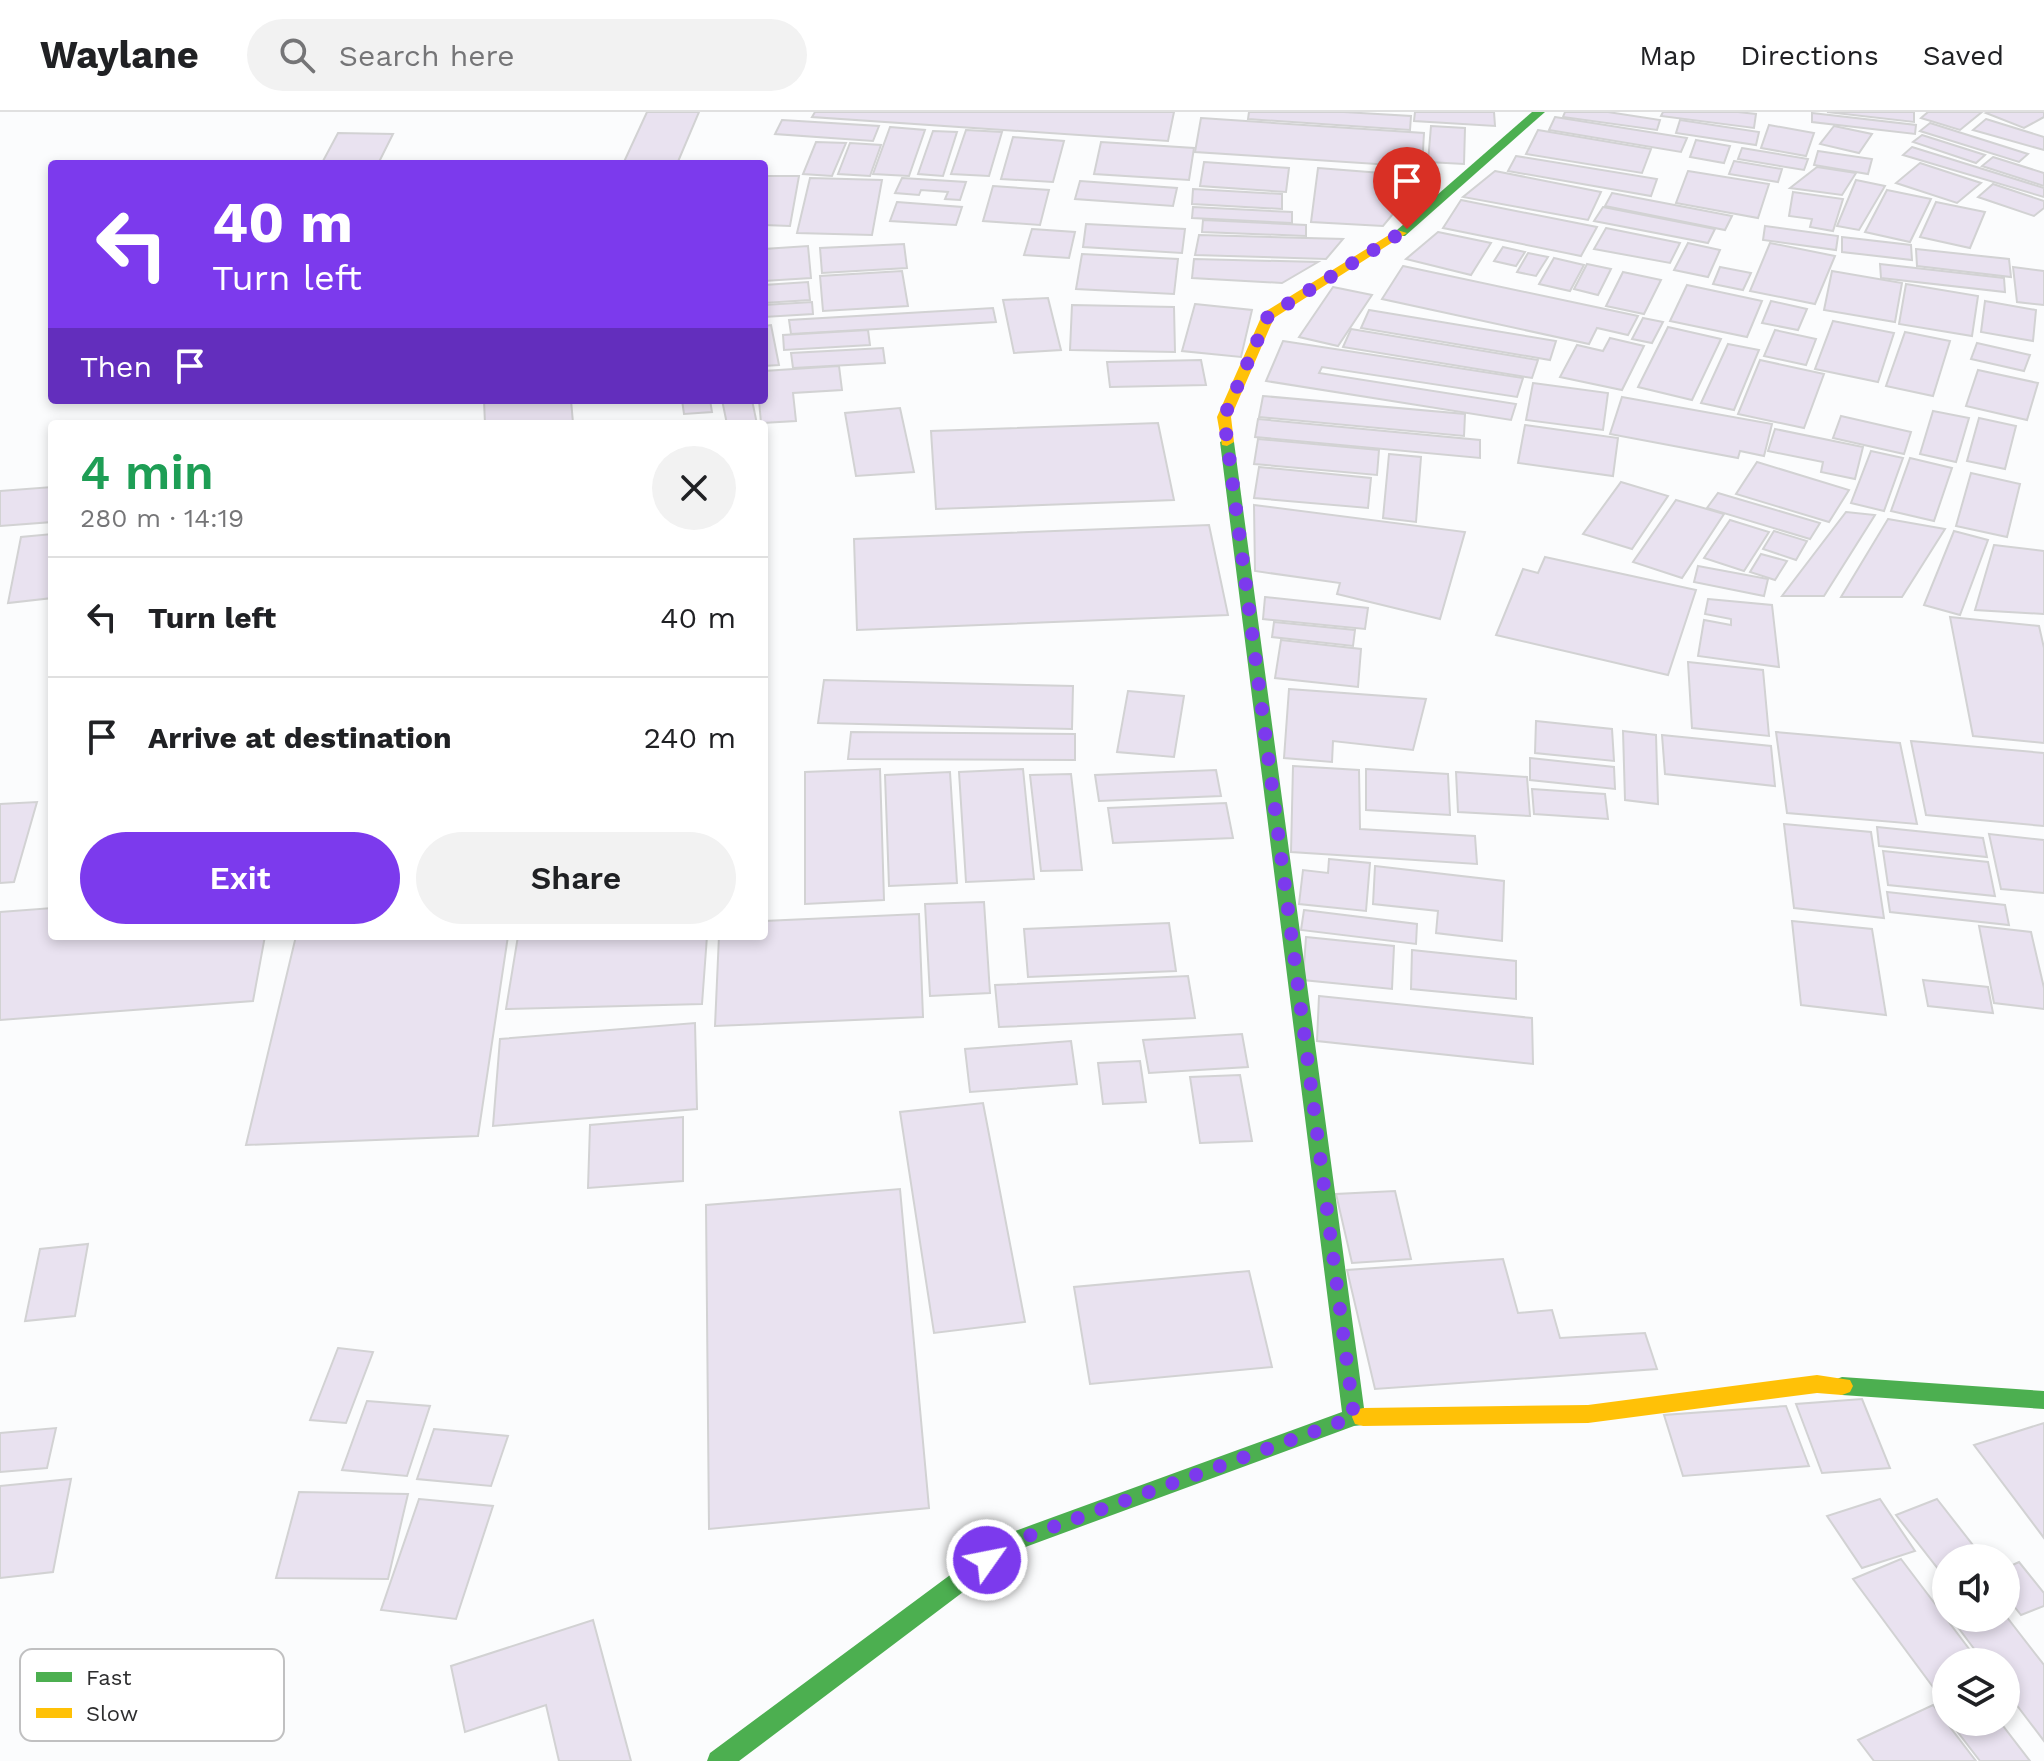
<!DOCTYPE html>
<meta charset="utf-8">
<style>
body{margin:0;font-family:"Work Sans",sans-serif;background:#f2f2f2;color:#202124;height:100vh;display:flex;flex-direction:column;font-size:30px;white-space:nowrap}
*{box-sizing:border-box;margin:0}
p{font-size:26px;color:#757577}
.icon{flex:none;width:44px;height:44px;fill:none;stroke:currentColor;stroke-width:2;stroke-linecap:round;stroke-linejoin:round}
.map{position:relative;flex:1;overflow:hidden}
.details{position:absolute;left:48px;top:308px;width:720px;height:520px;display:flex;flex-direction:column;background:#fff;border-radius:8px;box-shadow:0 4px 12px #0003}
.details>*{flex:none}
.top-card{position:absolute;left:48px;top:48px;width:720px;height:244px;border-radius:8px;box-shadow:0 4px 12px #0003;background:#7c3aed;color:#fff;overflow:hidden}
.tools{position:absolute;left:1932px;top:1432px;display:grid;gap:16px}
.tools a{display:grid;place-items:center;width:88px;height:88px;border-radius:50%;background:#fff;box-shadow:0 4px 12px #0003;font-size:40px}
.pin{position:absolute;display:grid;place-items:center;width:68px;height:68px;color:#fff;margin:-82px -34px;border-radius:50% 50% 50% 0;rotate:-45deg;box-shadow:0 0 8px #0007}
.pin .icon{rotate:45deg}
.me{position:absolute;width:88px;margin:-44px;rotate:57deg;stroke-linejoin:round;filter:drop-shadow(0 0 6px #0008)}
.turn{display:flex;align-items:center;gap:28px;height:168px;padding:0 32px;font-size:36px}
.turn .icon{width:104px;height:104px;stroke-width:2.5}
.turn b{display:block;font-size:56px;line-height:68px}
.then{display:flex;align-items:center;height:76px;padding:0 32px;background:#0003;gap:16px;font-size:30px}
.round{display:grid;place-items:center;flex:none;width:84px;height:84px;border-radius:42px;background:#f2f2f2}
.headline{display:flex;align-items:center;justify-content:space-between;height:136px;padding:0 32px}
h1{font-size:48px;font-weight:600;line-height:60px;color:#1e9e55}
.button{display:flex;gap:16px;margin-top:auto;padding:16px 32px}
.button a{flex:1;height:92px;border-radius:48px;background:#7c3aed;color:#fff;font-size:32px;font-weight:600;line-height:92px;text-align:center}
.button a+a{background:#f2f2f2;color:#202124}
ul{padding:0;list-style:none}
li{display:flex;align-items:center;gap:24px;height:120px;padding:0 32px;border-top:2px solid #e0e0e0}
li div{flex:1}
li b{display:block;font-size:30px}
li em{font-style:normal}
header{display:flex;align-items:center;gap:48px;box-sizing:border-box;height:112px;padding:0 40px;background:#fff;border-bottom:2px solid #e0e0e0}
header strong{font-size:38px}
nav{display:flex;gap:44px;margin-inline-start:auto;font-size:28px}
.search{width:560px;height:72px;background:#f2f2f2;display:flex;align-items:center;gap:20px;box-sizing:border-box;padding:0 28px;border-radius:44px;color:#757577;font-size:30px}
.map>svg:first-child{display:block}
</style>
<header>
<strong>Waylane</strong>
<div class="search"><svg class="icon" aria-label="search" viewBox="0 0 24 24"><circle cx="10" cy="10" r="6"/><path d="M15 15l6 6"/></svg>Search here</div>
<nav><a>Map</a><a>Directions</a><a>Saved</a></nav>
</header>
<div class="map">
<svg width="2044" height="1649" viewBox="0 0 2044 1649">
<rect width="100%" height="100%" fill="#fbfcfd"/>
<g fill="#e9e2f0" stroke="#d2d2d3" stroke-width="2">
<polygon points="647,0 699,0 677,52 623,52"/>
<polygon points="815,0 1174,0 1168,29 812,5"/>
<polygon points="1249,0 1344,0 1411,4 1410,18 1248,7"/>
<polygon points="1415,0 1494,0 1495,14 1414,9"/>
<polygon points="1565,0 1608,0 1660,8 1657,18 1563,5"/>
<polygon points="1663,0 1738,0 1756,2 1754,16 1661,4"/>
<polygon points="1827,0 1914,0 1914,10"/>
<polygon points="1928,0 1982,0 1960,18 1921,6"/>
<polygon points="1989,0 2044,0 2044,5 2024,16 1986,1"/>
<polygon points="1812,1 1916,13 1915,22 1812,10"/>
<polygon points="1555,5 1687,26 1681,40 1549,18"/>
<polygon points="1201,6 1424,21 1422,55 1195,40"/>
<polygon points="1986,7 2044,25 2044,38 1973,18"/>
<polygon points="782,8 879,14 873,29 775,22"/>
<polygon points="1680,8 1759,20 1756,33 1676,21"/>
<polygon points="1930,11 2028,42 2019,50 1920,19"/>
<polygon points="1769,13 1814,21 1806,44 1761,36"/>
<polygon points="1431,14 1465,16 1464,52 1428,50"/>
<polygon points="1834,14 1872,22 1859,41 1820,32"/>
<polygon points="890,15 925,18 909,64 873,62"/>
<polygon points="966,18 1002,20 989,64 951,62"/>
<polygon points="1538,18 1651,37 1642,61 1526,42"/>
<polygon points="933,19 957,20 943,64 918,62"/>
<polygon points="338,21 393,22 379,50 323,49"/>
<polygon points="1922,23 1985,43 1976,51 1913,30"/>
<polygon points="1013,25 1064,29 1053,70 1001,67"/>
<polygon points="1696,28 1730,34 1724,51 1690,45"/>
<polygon points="816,30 846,31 832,64 803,62"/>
<polygon points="1101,30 1194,36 1189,68 1094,62"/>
<polygon points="850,31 881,33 870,64 838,62"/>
<polygon points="1912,35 2044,76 2044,85 1903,43"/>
<polygon points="1742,36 1808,47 1804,58 1738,47"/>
<polygon points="1818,39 1872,47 1868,62 1814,53"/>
<polygon points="1516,44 1657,67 1651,84 1508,59"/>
<polygon points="1993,45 2044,61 2044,74 1982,54"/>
<polygon points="1734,49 1782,57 1778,70 1729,62"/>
<polygon points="1204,50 1289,56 1286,80 1200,74"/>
<polygon points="1920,51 1981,71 1957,91 1896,71"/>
<polygon points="1817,55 1856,61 1842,83 1790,76"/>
<polygon points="1318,56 1432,65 1430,86 1407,85 1383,114 1311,110"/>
<polygon points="1495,59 1601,80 1588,108 1463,85"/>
<polygon points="1688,59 1769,72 1758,106 1676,91"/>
<polygon points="764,64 799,64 790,114 764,113"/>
<polygon points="810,66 882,68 872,123 797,121"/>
<polygon points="902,66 966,70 960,88 945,87 948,80 921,78 919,83 895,81"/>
<polygon points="1856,68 1885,74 1859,118 1837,114"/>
<polygon points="1080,69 1177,76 1173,94 1075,87"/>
<polygon points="1993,72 2044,89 2044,96 2034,104 1978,85"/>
<polygon points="993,74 1049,78 1040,113 983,109"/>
<polygon points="1193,77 1282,82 1282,97 1192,92"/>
<polygon points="1887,78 1931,87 1910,130 1865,120"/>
<polygon points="1793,80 1843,87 1833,119 1810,115 1812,107 1789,104"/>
<polygon points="1612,81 1732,104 1725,118 1605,94"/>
<polygon points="1461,88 1597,115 1581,144 1443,116"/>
<polygon points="897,90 962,95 956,113 890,109"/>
<polygon points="1936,90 1985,100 1970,136 1920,125"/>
<polygon points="1193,95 1292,100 1292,111 1192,106"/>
<polygon points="1603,95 1715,117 1708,131 1594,109"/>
<polygon points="1203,108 1306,113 1306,124 1202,120"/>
<polygon points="1086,112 1185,117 1182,141 1083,135"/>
<polygon points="1765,114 1838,124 1836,138 1763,128"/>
<polygon points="1606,116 1680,131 1670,151 1594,137"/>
<polygon points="1032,117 1075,120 1069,146 1024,143"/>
<polygon points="1438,120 1491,131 1471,163 1406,147"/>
<polygon points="1199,123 1343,127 1326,147 1195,143"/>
<polygon points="1842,125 1911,133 1912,148 1842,140"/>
<polygon points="1688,131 1720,138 1708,165 1674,158"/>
<polygon points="1770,131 1835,144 1815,192 1750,179"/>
<polygon points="904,132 907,156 822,161 820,136"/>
<polygon points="808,134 811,166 764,169 764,137"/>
<polygon points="1503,135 1525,140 1516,154 1494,149"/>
<polygon points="1916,137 2009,147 2011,165 1917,154"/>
<polygon points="1528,141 1548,145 1536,164 1517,160"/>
<polygon points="1082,142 1178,147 1174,182 1076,177"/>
<polygon points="1554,146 1584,153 1570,179 1539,172"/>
<polygon points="1194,147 1318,150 1282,171 1192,166"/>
<polygon points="1587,152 1611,157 1598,183 1574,177"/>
<polygon points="1880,152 2004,166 2005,180 1881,166"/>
<polygon points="1403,154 1638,204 1628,223 1597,216 1589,232 1382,187"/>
<polygon points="1720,155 1751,161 1743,178 1713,172"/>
<polygon points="2013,155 2044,159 2044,193 2017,190"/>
<polygon points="902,159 908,194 823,199 820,164"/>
<polygon points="1832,159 1902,171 1895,210 1824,198"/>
<polygon points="1623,160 1661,168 1644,202 1606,194"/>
<polygon points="808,170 810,188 764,191 764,173"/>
<polygon points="1906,172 1978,184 1972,224 1899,212"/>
<polygon points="1687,173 1762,189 1747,225 1670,209"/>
<polygon points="1333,175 1372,183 1338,234 1299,225"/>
<polygon points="1048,186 1061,238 1014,241 1003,188"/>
<polygon points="1771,189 1807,197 1798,218 1762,211"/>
<polygon points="1985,189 2036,198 2033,229 1981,220"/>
<polygon points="812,190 813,202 764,205 764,193"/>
<polygon points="1195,192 1252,198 1241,245 1182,239"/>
<polygon points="1072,193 1174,195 1175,240 1070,238"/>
<polygon points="993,196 996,210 791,222 789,208"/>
<polygon points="1369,198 1556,229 1550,248 1361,216"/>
<polygon points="1643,206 1663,210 1652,231 1632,227"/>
<polygon points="1833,209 1894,221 1878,270 1815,257"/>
<polygon points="771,213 779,253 764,254 764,214"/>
<polygon points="1668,215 1721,227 1692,288 1638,275"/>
<polygon points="1351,217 1538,248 1532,266 1343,235"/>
<polygon points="868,218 870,233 784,238 783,223"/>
<polygon points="1775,218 1816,227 1806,253 1764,244"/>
<polygon points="1905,220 1950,229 1933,284 1886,274"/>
<polygon points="1610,226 1644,234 1622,278 1560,265 1577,233 1603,239"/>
<polygon points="1283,229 1523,266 1517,285 1322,255 1319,261 1516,292 1511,308 1266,269"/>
<polygon points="1977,231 2030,243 2024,259 1971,247"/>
<polygon points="1728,232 1759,238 1734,298 1701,291"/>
<polygon points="883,236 885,251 793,256 791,241"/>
<polygon points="1201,248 1206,273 1110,275 1107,250"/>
<polygon points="1760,248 1824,262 1804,316 1738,302"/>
<polygon points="839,254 842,278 793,281 796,309 761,311 759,288 764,288 764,259"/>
<polygon points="1978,258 2038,271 2027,308 1966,294"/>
<polygon points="1533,271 1608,281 1603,318 1526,308"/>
<polygon points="1263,284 1465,302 1464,324 1259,305"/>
<polygon points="1622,285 1772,312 1764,344 1740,339 1738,346 1610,322"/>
<polygon points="484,288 571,288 573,311 485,312"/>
<polygon points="682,288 710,288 712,300 684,302"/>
<polygon points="722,288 752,288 757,312 727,312"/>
<polygon points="900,296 914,360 856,364 845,301"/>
<polygon points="1933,299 1969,306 1956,350 1920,342"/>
<polygon points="1841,304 1911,320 1904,342 1833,326"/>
<polygon points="1979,306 2016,314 2005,357 1967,349"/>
<polygon points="1258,307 1480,328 1480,346 1255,325"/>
<polygon points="1158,311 1174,388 936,397 931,319"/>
<polygon points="1525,313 1618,326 1613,364 1518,351"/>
<polygon points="1775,317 1863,335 1855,367 1821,360 1823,350 1768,339"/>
<polygon points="1258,327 1379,338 1377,363 1254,352"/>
<polygon points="1871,339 1903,346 1884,399 1851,391"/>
<polygon points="1389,342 1421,345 1416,410 1383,406"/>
<polygon points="1910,346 1952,356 1934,409 1891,399"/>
<polygon points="1757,350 1849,378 1829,410 1736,382"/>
<polygon points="1259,355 1371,366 1368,396 1254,386"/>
<polygon points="1971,361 2020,372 2007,425 1956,414"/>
<polygon points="1621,370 1668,384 1632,437 1583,422"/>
<polygon points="52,375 52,410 0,414 0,379"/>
<polygon points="1718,381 1820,411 1810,427 1707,396"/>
<polygon points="1676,388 1724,402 1682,466 1633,450"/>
<polygon points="1254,393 1465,420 1440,507 1337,482 1340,471 1255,459"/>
<polygon points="1846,400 1875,403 1824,484 1782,484"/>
<polygon points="1888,407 1945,417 1902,485 1841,485"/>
<polygon points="1730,408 1769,420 1744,459 1704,446"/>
<polygon points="1209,413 1228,503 857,518 854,427"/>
<polygon points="1774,419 1807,429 1796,448 1763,437"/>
<polygon points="1954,419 1988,428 1960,503 1924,493"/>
<polygon points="52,422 52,486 8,491 21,425"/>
<polygon points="1994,433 2044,439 2044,502 1975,498"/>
<polygon points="1761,442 1787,449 1775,468 1750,460"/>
<polygon points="1545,445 1696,478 1668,563 1496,523 1523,457 1538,461"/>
<polygon points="1698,454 1768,467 1764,484 1694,470"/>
<polygon points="1265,485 1368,496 1365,517 1263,507"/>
<polygon points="1708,487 1772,493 1779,555 1698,544 1704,508 1731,513 1731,507 1705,502"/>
<polygon points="1950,505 2039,514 2044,536 2044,631 1973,624"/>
<polygon points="1274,510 1355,518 1353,534 1272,525"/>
<polygon points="1281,528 1361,537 1358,575 1275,566"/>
<polygon points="1688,550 1763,558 1769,624 1692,616"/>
<polygon points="824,568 1073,574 1072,617 818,611"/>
<polygon points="1289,577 1426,587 1413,638 1333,629 1332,650 1284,646"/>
<polygon points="1128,579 1184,584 1174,645 1117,640"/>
<polygon points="1536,609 1612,617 1614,649 1535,641"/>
<polygon points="1623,619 1656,623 1658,692 1625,688"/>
<polygon points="851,620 1075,622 1075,648 848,647"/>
<polygon points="1776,620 1900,631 1917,712 1787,701"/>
<polygon points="1662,623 1771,634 1775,674 1665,662"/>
<polygon points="1911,629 2044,641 2044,714 1926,703"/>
<polygon points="1530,646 1614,655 1615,677 1530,668"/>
<polygon points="1293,654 1359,658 1360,717 1475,724 1477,752 1291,740"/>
<polygon points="880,657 884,788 805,792 805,660"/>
<polygon points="1023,657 1034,767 966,770 959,660"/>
<polygon points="1366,657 1448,662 1450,703 1366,698"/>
<polygon points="1216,658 1221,684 1099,689 1095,663"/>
<polygon points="950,660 957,771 889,774 885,663"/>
<polygon points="1456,660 1527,665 1530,704 1458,700"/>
<polygon points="1071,662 1082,758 1041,759 1030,663"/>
<polygon points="1532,677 1605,682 1608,707 1534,702"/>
<polygon points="37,690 14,770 0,771 0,692"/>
<polygon points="1226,691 1233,726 1113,731 1108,696"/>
<polygon points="1784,712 1871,720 1884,806 1794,796"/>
<polygon points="1877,715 1983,726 1987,745 1879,734"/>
<polygon points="1989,722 2044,728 2044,781 2001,777"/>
<polygon points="1883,739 1988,750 1995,784 1888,773"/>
<polygon points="1329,747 1370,751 1366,799 1299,792 1303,758 1328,761"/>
<polygon points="1375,754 1504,769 1502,829 1436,821 1438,799 1373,792"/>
<polygon points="1887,780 2005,793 2009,813 1890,800"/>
<polygon points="984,790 990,881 930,884 925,792"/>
<polygon points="52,796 52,824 265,824 253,889 0,908 0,800"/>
<polygon points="1304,798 1417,812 1416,832 1301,818"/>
<polygon points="919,802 923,905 715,914 719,824 764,824 764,809"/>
<polygon points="1792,809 1872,817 1886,903 1801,893"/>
<polygon points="1169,811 1176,859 1028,865 1024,817"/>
<polygon points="1979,814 2031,820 2044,876 2044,897 1994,891"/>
<polygon points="296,824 508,824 478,1024 246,1033"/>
<polygon points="518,824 707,824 702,892 506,897"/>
<polygon points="1306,825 1394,834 1392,877 1303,868"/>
<polygon points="1412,838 1516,849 1516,887 1411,877"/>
<polygon points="1188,864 1195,906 999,915 995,873"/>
<polygon points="1923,868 1988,875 1993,901 1928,894"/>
<polygon points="1319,884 1532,906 1533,952 1317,929"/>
<polygon points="695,911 697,997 493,1014 500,927"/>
<polygon points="1242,922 1248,955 1149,961 1143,928"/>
<polygon points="1071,929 1077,972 970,980 965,937"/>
<polygon points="1140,949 1146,990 1103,992 1098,951"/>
<polygon points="1240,963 1252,1029 1200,1031 1190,965"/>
<polygon points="983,991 1025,1210 934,1221 900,1000"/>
<polygon points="683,1005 683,1069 588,1076 590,1013"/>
<polygon points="900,1077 929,1396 709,1417 706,1093"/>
<polygon points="1395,1079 1411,1147 1352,1151 1336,1082"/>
<polygon points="88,1132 75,1204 25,1209 40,1137"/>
<polygon points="1503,1147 1518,1201 1552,1198 1560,1226 1645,1221 1657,1257 1375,1277 1347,1158"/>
<polygon points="1249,1159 1272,1255 1090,1272 1074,1175"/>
<polygon points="338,1236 373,1240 346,1311 310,1308"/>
<polygon points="1862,1287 1890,1356 1822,1361 1796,1292"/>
<polygon points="367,1289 430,1294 407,1364 342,1358"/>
<polygon points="1786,1294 1809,1354 1683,1364 1664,1303"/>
<polygon points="2044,1311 2044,1426 1974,1333"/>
<polygon points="56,1316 47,1356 0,1360 0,1321"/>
<polygon points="434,1317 508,1324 491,1374 417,1367"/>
<polygon points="71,1367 53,1460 0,1466 0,1374"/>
<polygon points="299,1380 408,1382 388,1467 276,1466"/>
<polygon points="419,1387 493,1394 456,1507 381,1498"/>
<polygon points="1880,1387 1915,1439 1862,1456 1827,1404"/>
<polygon points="1937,1387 1983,1446 1946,1446 1946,1467 1896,1403"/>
<polygon points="1901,1447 1979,1550 1946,1550 1946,1569 1933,1575 1853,1467"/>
<polygon points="2019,1450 2044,1481 2044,1494 2021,1503 2006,1484 2006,1456"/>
<polygon points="2006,1504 2044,1553 2044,1629 2006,1579 2006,1550 1984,1550 1951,1506"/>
<polygon points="593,1508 631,1649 559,1649 546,1593 465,1620 451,1554"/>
<polygon points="1933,1593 1976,1649 1874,1649 1858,1628"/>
<polygon points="1950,1610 2000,1610 2030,1649 1980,1649"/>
</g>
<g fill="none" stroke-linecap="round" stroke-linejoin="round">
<g fill="#4caf50" fill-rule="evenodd">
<polygon points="1532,0 1545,0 1405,124 1397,124 1397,118"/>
<polygon points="1227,326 1234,330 1364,1296 1371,1298 1374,1305 1371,1312 1354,1314 1020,1437 739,1649 707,1649 710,1641 1004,1423 1342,1300 1220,330"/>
<polygon points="1842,1265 2044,1279 2044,1297 1842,1283 1834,1280 1831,1274 1834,1268"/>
</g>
<g fill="#ffc107" fill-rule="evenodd">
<polygon points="1397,118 1407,121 1274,206 1231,305 1234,330 1227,334 1222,333 1217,305 1263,201"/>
<polygon points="1817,1263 1850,1268 1853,1274 1850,1280 1842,1283 1817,1281 1588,1311 1363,1314 1355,1312 1352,1305 1355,1298 1363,1296 1588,1293"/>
</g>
</g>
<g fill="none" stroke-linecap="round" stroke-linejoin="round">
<polyline stroke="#7c3aed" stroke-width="14" stroke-dasharray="0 25.2" points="987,1448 1012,1430 1354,1305 1224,305 1268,204 1407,117"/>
</g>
<rect x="20" y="1537" width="264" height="92" rx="12" fill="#fff" stroke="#c0c0c1" stroke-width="2"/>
<rect x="36" y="1560" width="36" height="10" fill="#4caf50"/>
<rect x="36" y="1596" width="36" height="10" fill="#ffc107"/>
<g font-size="22" fill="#2e2e2f">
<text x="86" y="1573">Fast</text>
<text x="86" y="1609">Slow</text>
</g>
</svg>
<div class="tools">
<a><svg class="icon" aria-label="sound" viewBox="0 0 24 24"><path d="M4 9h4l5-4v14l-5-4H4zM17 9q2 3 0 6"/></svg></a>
<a><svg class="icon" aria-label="layers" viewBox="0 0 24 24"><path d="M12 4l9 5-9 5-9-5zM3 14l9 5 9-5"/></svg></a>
</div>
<div class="pin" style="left:1407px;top:117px;background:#d93025"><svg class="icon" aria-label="arrive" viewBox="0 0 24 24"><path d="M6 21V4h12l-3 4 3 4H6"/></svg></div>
<svg class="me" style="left:987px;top:1448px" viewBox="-20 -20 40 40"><circle r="17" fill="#7c3aed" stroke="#fff" stroke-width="3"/><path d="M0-11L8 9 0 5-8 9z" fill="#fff"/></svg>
<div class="top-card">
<div class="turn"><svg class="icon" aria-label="left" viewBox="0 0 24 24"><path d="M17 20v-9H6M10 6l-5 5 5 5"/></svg><div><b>40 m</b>Turn left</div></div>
<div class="then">Then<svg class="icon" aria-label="arrive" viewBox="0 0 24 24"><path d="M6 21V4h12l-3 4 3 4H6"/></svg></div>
</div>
<section class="details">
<div class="headline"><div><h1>4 min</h1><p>280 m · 14:19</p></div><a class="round"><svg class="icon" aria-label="close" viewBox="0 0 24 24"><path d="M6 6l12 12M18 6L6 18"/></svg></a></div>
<ul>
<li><svg class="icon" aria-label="left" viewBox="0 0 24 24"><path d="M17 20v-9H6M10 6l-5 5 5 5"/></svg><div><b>Turn left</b></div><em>40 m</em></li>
<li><svg class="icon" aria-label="arrive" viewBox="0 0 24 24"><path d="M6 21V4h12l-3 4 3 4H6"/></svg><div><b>Arrive at destination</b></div><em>240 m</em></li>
</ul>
<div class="button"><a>Exit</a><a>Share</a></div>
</section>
</div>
